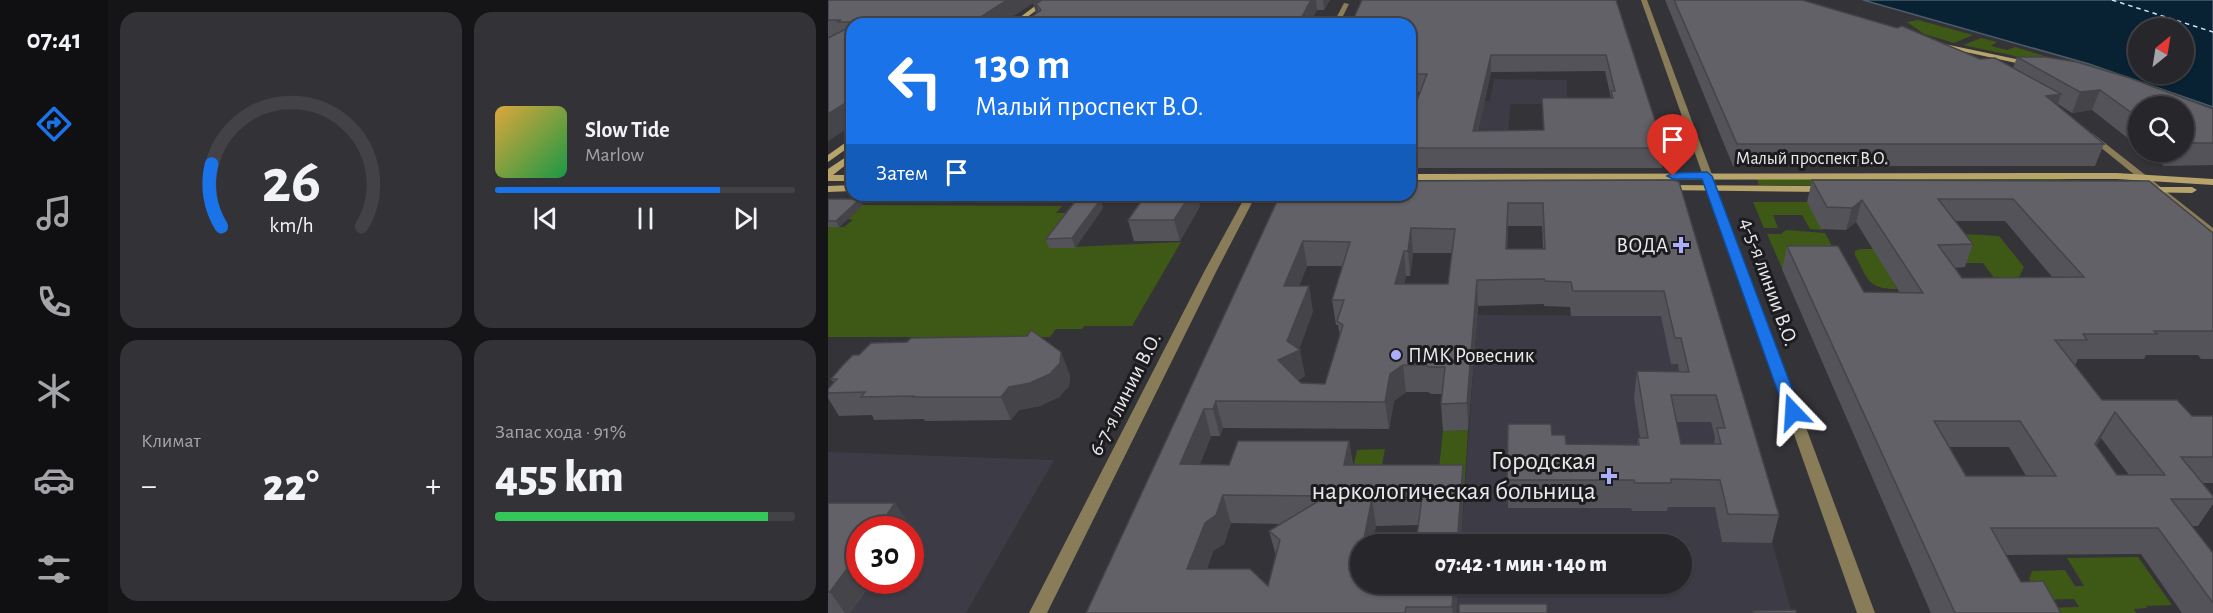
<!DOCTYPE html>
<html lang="ru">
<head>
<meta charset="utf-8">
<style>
	:root { --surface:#27262a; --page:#333236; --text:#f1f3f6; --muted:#a4a5a8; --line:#434347; --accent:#1a73e8 }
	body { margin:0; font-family:"Alegreya Sans",sans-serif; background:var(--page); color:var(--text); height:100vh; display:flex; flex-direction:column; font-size:22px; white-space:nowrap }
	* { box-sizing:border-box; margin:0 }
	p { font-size:20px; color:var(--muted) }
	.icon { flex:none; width:33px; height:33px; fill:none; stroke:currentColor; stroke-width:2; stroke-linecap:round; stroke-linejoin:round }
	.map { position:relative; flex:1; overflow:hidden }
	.panel { display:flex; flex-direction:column; gap:12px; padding:12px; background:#151517; width:720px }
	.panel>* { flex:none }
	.top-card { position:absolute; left:18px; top:18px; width:570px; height:183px; border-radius:18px; box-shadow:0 2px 4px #0004,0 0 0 2px var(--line); background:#1a73e8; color:#fff; overflow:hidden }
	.needle { width:39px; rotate:30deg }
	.tools { position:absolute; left:1300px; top:18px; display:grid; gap:12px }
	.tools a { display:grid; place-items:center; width:66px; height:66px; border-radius:50%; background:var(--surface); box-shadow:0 2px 4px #0004,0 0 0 2px var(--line); font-size:30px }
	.speed { position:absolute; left:18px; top:516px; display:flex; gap:12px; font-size:30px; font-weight:700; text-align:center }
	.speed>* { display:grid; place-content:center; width:78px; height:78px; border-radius:50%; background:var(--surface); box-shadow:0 2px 4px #0004,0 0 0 2px var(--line); line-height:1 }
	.speed .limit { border:9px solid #d22; background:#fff; color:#111 }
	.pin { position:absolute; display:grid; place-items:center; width:51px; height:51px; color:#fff; margin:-62px -26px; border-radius:50% 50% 50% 0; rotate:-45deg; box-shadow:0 0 6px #0007 }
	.pin .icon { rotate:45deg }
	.me { position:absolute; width:66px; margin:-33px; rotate:340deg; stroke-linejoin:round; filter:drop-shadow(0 0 4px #0008) }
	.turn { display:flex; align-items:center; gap:21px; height:126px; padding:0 30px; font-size:27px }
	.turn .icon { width:78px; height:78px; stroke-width:2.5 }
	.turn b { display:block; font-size:42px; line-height:51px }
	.then { display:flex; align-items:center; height:57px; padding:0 30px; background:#0003; gap:12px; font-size:22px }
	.big { font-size:45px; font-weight:800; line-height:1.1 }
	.panel .tile { flex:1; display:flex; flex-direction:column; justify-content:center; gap:9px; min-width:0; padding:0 21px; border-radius:18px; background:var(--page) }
	.panel .dial { align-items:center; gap:0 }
	.dial svg { height:156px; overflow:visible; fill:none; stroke:var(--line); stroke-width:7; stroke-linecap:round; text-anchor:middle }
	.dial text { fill:var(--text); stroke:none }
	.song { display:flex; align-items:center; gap:18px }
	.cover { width:72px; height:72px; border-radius:9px; background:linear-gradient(135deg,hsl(40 70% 55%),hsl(140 70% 35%)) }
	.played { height:6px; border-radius:3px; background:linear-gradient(90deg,var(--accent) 75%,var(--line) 75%) }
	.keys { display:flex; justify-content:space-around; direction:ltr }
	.heat { display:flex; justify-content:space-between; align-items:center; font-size:33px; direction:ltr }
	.charge { height:9px; border-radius:4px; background:linear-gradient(90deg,#34c759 91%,var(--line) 0) }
	.panel .tiles { flex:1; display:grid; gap:12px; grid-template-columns:repeat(2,1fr) }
	.trip { position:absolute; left:522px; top:534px; width:342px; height:60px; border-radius:30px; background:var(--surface); box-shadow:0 2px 4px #0004,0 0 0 2px var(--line); font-weight:800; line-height:60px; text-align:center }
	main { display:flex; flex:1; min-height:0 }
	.tabs { display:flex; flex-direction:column; width:108px; justify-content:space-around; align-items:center; background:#100f11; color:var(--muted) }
	.tabs .icon { width:42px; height:42px }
	.tabs .active { color:var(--accent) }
	.tabs b { font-size:27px; color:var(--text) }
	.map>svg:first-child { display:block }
	.built { fill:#3d3b46; fill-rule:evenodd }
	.green { fill:#3e5915 }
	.water { fill:#082133; stroke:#4c5d6a; stroke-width:1.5; fill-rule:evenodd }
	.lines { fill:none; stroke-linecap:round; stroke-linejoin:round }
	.ferry { stroke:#d0e3f2; stroke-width:1.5; stroke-dasharray:4.5 4; stroke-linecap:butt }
	.minor { fill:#887c59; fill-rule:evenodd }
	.secondary { fill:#b7a46b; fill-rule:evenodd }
	.wall { fill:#545359; fill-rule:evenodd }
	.shaded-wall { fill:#454448 }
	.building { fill:#626167; stroke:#454448; stroke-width:1.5; fill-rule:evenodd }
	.route { fill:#1a73e8; stroke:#114b97; stroke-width:1.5 }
	.poi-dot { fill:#abaffb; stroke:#1c1b1e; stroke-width:2 }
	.labels { text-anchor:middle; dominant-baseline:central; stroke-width:6; stroke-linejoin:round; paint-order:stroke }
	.far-street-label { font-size:18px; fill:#e9e8ec; stroke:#1c1b1e }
	.poi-label { font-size:21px; fill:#e9e8ec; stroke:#1c1b1e; text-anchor:end }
	.street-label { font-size:21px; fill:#e9e8ec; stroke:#1c1b1e }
	.near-poi-label { font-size:26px; fill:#e9e8ec; stroke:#1c1b1e; text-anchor:end }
</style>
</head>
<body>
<main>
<nav class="tabs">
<b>07:41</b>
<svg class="icon active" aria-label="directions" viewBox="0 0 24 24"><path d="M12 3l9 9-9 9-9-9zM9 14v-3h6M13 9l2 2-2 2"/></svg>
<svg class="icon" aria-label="music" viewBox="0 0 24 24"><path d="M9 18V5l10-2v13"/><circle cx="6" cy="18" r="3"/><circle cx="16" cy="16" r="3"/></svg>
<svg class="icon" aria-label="phone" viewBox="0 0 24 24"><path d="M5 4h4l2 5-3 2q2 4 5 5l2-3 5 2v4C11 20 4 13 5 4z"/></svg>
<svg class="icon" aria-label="climate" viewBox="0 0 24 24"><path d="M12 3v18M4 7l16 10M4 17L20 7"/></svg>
<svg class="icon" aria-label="car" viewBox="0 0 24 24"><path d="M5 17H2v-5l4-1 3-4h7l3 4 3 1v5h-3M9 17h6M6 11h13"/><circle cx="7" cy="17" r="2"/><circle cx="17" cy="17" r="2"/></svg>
<svg class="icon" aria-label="filters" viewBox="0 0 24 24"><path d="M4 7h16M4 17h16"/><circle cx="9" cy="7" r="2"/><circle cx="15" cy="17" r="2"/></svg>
</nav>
<section class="panel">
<div class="tiles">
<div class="tile dial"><svg viewBox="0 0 100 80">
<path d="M14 69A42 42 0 1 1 86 69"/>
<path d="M14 69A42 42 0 0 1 9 37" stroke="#1a73e8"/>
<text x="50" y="56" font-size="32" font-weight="700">26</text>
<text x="50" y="72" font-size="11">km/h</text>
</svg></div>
<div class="tile">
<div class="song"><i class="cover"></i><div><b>Slow Tide</b><p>Marlow</p></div></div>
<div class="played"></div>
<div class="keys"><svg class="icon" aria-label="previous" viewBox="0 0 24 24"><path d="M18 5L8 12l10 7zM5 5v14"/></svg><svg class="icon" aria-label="pause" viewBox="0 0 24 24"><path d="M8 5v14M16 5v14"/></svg><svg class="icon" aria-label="next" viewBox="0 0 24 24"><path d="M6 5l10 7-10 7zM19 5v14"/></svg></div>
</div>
<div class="tile"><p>Климат</p>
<div class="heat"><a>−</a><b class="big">22°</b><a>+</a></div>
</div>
<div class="tile"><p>Запас хода · 91%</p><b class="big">455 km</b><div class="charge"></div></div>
</div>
</section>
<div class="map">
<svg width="1385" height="613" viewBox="0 0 1385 613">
	<rect width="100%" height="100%" fill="#343338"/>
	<!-- built -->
	<g class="built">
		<path d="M666 79 739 80V104H683L680 130 582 128V120L589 100 662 101Z"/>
		<path d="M649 315 880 316 964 613H628L630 584H854V544H633Z"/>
		<path d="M0 452 226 460 138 613H0ZM32 530H82V580H32Z"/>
	</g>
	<!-- green -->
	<g class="green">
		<path d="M1090 20 1145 35 1126 43 1096 34 1079 22Z"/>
		<path d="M1153 38 1169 42 1163 46 1179 50 1187 47 1282 76 1135 45Z"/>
		<path d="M929 179H1227L1282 183 1283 186 931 185Z"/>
		<path d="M925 202H979L995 230 982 229 974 215H945L950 228H936Z"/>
		<path d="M35 205 234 206 228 213H237L240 217 222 248 353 242 304 326H256L254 329H228L222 337H0V227H16L25 220 20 219Z"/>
		<path d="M958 230 997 233 1016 268H954L939 234H953Z"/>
		<path d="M1135 234 1171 236 1196 267 1190 279H1167L1155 263H1134Z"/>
		<path d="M1033 249H1070L1057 268 1069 289C1039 289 1040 279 1027 255V251Z"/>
		<path d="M640 430 636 493 520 492 529 450 557 449 550 486 609 487 615 431Z"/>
		<path d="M1310 557 1344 605 1318 606 1319 608 1306 609 1308 613H1221L1218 608 1251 607 1246 599 1214 600 1201 579 1204 571 1237 570 1247 586H1256L1239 558Z"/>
	</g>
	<!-- water -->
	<path class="water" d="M1035 0H1385V107L1261 64ZM1311 28H1356V74H1311Z"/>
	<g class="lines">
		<!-- ferry -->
		<path class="ferry" d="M1284 0 1385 32"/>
		<!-- minor -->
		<g class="minor">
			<path d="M813 0H819L1047 613H1029Z"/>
			<path d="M516 3 521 4 511 24H505Z"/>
			<path d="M1264 133 1385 228V236L1381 235 1261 138 1260 136Z"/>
			<path d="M418 195H428L388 272 219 613H201L376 272Z"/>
		</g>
		<!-- secondary -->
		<g class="secondary">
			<path d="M215 0H222L190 24H183Z"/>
			<path d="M1107 42 1202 62 1206 64 1202 66 1110 46H1107Z"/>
			<path d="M24 138V145L0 162V155Z"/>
			<path d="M24 153V160L5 175H24V181H0V169Z"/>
			<path d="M1289 173 1385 179V185L1289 179 582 180V174Z"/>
			<path d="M24 185V191L0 192V186Z"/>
			<path d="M838 185 998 186 1003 189 998 192 835 190V186Z"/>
			<path d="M1315 187H1364L1369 190 1364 193 1312 192V188Z"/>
		</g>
	</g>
	<!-- wall -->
	<g class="wall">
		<path d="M0 0H502L496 10 208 13 205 3 173 24H24V125L0 141V38L2 37H0Z"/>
		<path d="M788 0 836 148 834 168H582V119L593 92H582V24ZM777 71 783 98H714L715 130 650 131 663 72Z"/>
		<path d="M837 0H974L1152 59 1185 68 1189 57 1385 109V165L1336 166 1317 152H1356V106H1311V147L1264 110 1244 113 1230 104 1229 105 1276 144 1267 166H905Z"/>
		<path d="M846 180 951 515 944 543 894 542 887 507H840L839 511H804L803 508H680L679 480 724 435 738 444 809 445 810 438H812L806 398 809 371 851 372 850 364H843L833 316H743L742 307 716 306V304L650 306 640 430 615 431 613 404 614 394H603L600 392H578L566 401 561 429 395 428 392 436H383L372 464 401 465 521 441 525 465H635L636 493 590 525 548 526 532 584H630L628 613H258L452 195ZM680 226H714L715 249H679ZM585 253H624L620 284H576L578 276H582ZM479 266H514L504 300 508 325H510L512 336 497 384 473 383 470 380 477 376 471 349 485 311 471 286ZM848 422H883L887 437 886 444H853ZM403 523 454 524 441 531 448 556 440 586 379 569 385 551 396 544Z"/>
		<path d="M984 180 1321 181 1385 233V359H1373L1370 355H1318L1316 359H1250L1247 365 1274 400 1364 416H1385V483H1375L1385 496V504L1370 526H1364L1385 553V613H1354L1313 554 1178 555 1193 582 1233 613H1103L954 269 959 246 1036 292 1072 293 1028 222 1018 230 993 229 979 202ZM1127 221H1177L1225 278H1134L1126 268 1137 267 1145 244ZM1273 438 1301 475H1289L1268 446ZM1121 447H1181L1198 476H1138Z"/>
		<path d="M0 199 35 205 11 227H0Z"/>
		<path d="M372 206 352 241H306L300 220Z"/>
		<path d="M275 208 247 248H221L218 239Z"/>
		<path d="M31 355 242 375 241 386 231 397 212 406 191 410 183 420 97 421 96 419 46 420 44 415 11 416 0 398V389L6 383 3 379Z"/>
		<path d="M0 503H67L82 527 22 613H0Z"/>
	</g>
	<!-- shaded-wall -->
	<g class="shaded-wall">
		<path d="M179 0H226L208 4 211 12 209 13 205 3 173 24H142Z"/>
		<path d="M483 0H488L489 10 482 24H470Z"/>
		<path d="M495 0H502L496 10Z"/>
		<path d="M663 55V72L646 150 645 131Z"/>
		<path d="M1272 90 1264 110 1244 113 1252 92Z"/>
		<path d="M1233 94 1226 115 1218 96Z"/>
		<path d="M24 99V125L0 141V114Z"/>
		<path d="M362 195H370L372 206 352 241 346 220Z"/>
		<path d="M32 199 35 205 11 227 8 221Z"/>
		<path d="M273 199 275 208 247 248 244 238Z"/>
		<path d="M1034 200 1028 222 1018 230 1024 208Z"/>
		<path d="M680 203V226L679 274 678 249Z"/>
		<path d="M583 228 585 253 582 276 580 251Z"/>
		<path d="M475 241 479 266 461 311 456 286Z"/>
		<path d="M576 251 578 276 570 309 567 284Z"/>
		<path d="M649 280 650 306 640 430 639 403Z"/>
		<path d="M481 286 485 311 471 350H472L477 376 456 386 450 360 459 341Z"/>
		<path d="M233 352 242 375 241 386 231 397 212 406 191 410 183 420 173 397 181 387Z"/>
		<path d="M575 365 578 392 566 401 561 429 557 402 562 374Z"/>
		<path d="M388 401 395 428 392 436 385 409Z"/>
		<path d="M376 409 383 436 361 492 352 464Z"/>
		<path d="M1287 412 1273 438 1253 470 1267 444Z"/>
		<path d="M521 441 525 469 516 465Z"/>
		<path d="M635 465 636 493 633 544H629Z"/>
		<path d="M395 495 403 523 396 544 385 551 369 597 359 569 377 523Z"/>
		<path d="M544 498 548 526 544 544H535Z"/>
		<path d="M67 503 82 527 80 530H48Z"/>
		<path d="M32 551V580H44L22 613H17L2 592Z"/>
		<path d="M626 584H630L628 613H625L624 607Z"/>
	</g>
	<!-- building -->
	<g class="building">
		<path d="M0 0H179L142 24H28L31 22H9L13 20H0Z"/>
		<path d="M214 0H483L470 24H193L213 10 208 4Z"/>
		<path d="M534 0H788L836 148H582V119L599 74H582V24H523ZM663 55H778L787 91H783L785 98H714L716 130 645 131Z"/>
		<path d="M846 0H974L1069 28 1074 26 1152 59 1167 58 1233 94 1218 96 1276 144H909Z"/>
		<path d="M24 26V99L0 114V38Z"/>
		<path d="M1189 57H1218L1249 62 1302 78 1385 109V143H1356V106H1311V118L1272 90 1252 92Z"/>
		<path d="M846 180 851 182 951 515 900 514 892 480 843 479V483H807L806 480H679L680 424H723L724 435H737L738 444 811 445 810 438H820L809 371 861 372 853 338H847L836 291H745L743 282 717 281 716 279 649 280 639 403 613 404 617 367H601L598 365H575L562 374 557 402 388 401 385 409H376L352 464 401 465 410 441H521L516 465H635L629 544H588L594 497 544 498 535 544H532V557L530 568H532V584H626L624 607H578L577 613H258L452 195H582V181ZM680 203H715L717 249H678ZM583 228 627 229 620 284H567L576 251H580ZM475 241 522 242 504 300H516L509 321 515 325 497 384 473 383 450 360 472 350 459 341 481 286H456ZM843 395H888L897 428H889L893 444H853ZM395 495 499 496 441 531 452 540 440 586 422 569H359L377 523 388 515Z"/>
		<path d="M984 180 1321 181 1385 233V331H1326L1329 334H1255L1259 340H1227L1274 400H1349L1364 416H1385V457H1353L1385 496V499H1343L1385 553V603L1330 528H1163L1193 582 1215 581 1233 613H1127L959 246H1010L1036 292 1095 293 1034 200 1024 208 999 207ZM1110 199H1185L1256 277 1134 278 1110 245 1145 244ZM1287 412 1337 475H1289L1267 444ZM1106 421H1192L1228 476H1138Z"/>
		<path d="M318 195H362L346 220H300Z"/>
		<path d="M0 199H32L8 221H0Z"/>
		<path d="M249 199H273L244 238 218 239Z"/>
		<path d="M203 330 233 352 232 363 222 374 202 383 181 387 173 397H85L86 396 33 397 37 392 0 393V389L9 379H3L15 365 25 355H31L43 343 79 342 83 338 199 336Z"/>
		<path d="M0 503H67L48 530H32V551L2 592H0Z"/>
		<rect x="631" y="604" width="88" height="9"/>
		<path d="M968 610V613H926L925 611Z"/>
	</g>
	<!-- route -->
	<path class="route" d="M879 172 884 176 973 412 971 416H960L957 412 874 179H845L839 176 845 173Z"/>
	<!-- markers -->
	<g class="poi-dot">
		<path d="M850 236h6v6h6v6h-6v6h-6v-6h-6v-6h6z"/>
		<circle cx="568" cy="355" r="6"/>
		<path d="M778 467h6v6h6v6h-6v6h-6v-6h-6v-6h6z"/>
	</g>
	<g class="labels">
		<!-- far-street labels -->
		<g class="far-street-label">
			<text x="984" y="159">Малый проспект В.О.</text>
		</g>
		<!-- poi labels -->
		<g class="poi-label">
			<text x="840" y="245">ВОДА</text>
			<text x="580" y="355" text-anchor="start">ПМК Ровесник</text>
		</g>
		<!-- street labels -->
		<g class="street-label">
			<text transform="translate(941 282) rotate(70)">4-5-я линии В.О.</text>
			<text transform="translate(297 394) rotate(-63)">6-7-я линии В.О.</text>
		</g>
		<!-- near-poi labels -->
		<g class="near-poi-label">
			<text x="768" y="461">Городская<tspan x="768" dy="30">наркологическая больница</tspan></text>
		</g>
	</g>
</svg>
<div class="tools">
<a><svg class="needle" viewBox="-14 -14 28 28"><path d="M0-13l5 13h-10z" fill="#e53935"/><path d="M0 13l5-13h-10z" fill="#a4a5a8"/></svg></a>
<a><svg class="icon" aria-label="search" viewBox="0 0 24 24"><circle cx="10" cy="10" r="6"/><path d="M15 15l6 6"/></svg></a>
</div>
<div class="speed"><div class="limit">30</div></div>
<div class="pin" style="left:845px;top:176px;background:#d93025"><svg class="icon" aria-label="arrive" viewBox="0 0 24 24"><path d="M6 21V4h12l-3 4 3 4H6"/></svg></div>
<svg class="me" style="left:965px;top:412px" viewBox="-20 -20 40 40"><path d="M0-17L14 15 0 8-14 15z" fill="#1a73e8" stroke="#fff" stroke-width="4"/></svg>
<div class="trip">07:42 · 1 мин · 140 m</div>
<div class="top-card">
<div class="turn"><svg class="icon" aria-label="left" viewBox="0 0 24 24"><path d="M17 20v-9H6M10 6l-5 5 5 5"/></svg><div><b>130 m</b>Малый проспект В.О.</div></div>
<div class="then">Затем<svg class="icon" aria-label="arrive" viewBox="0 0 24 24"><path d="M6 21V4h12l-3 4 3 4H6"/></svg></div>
</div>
</div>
</main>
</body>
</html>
